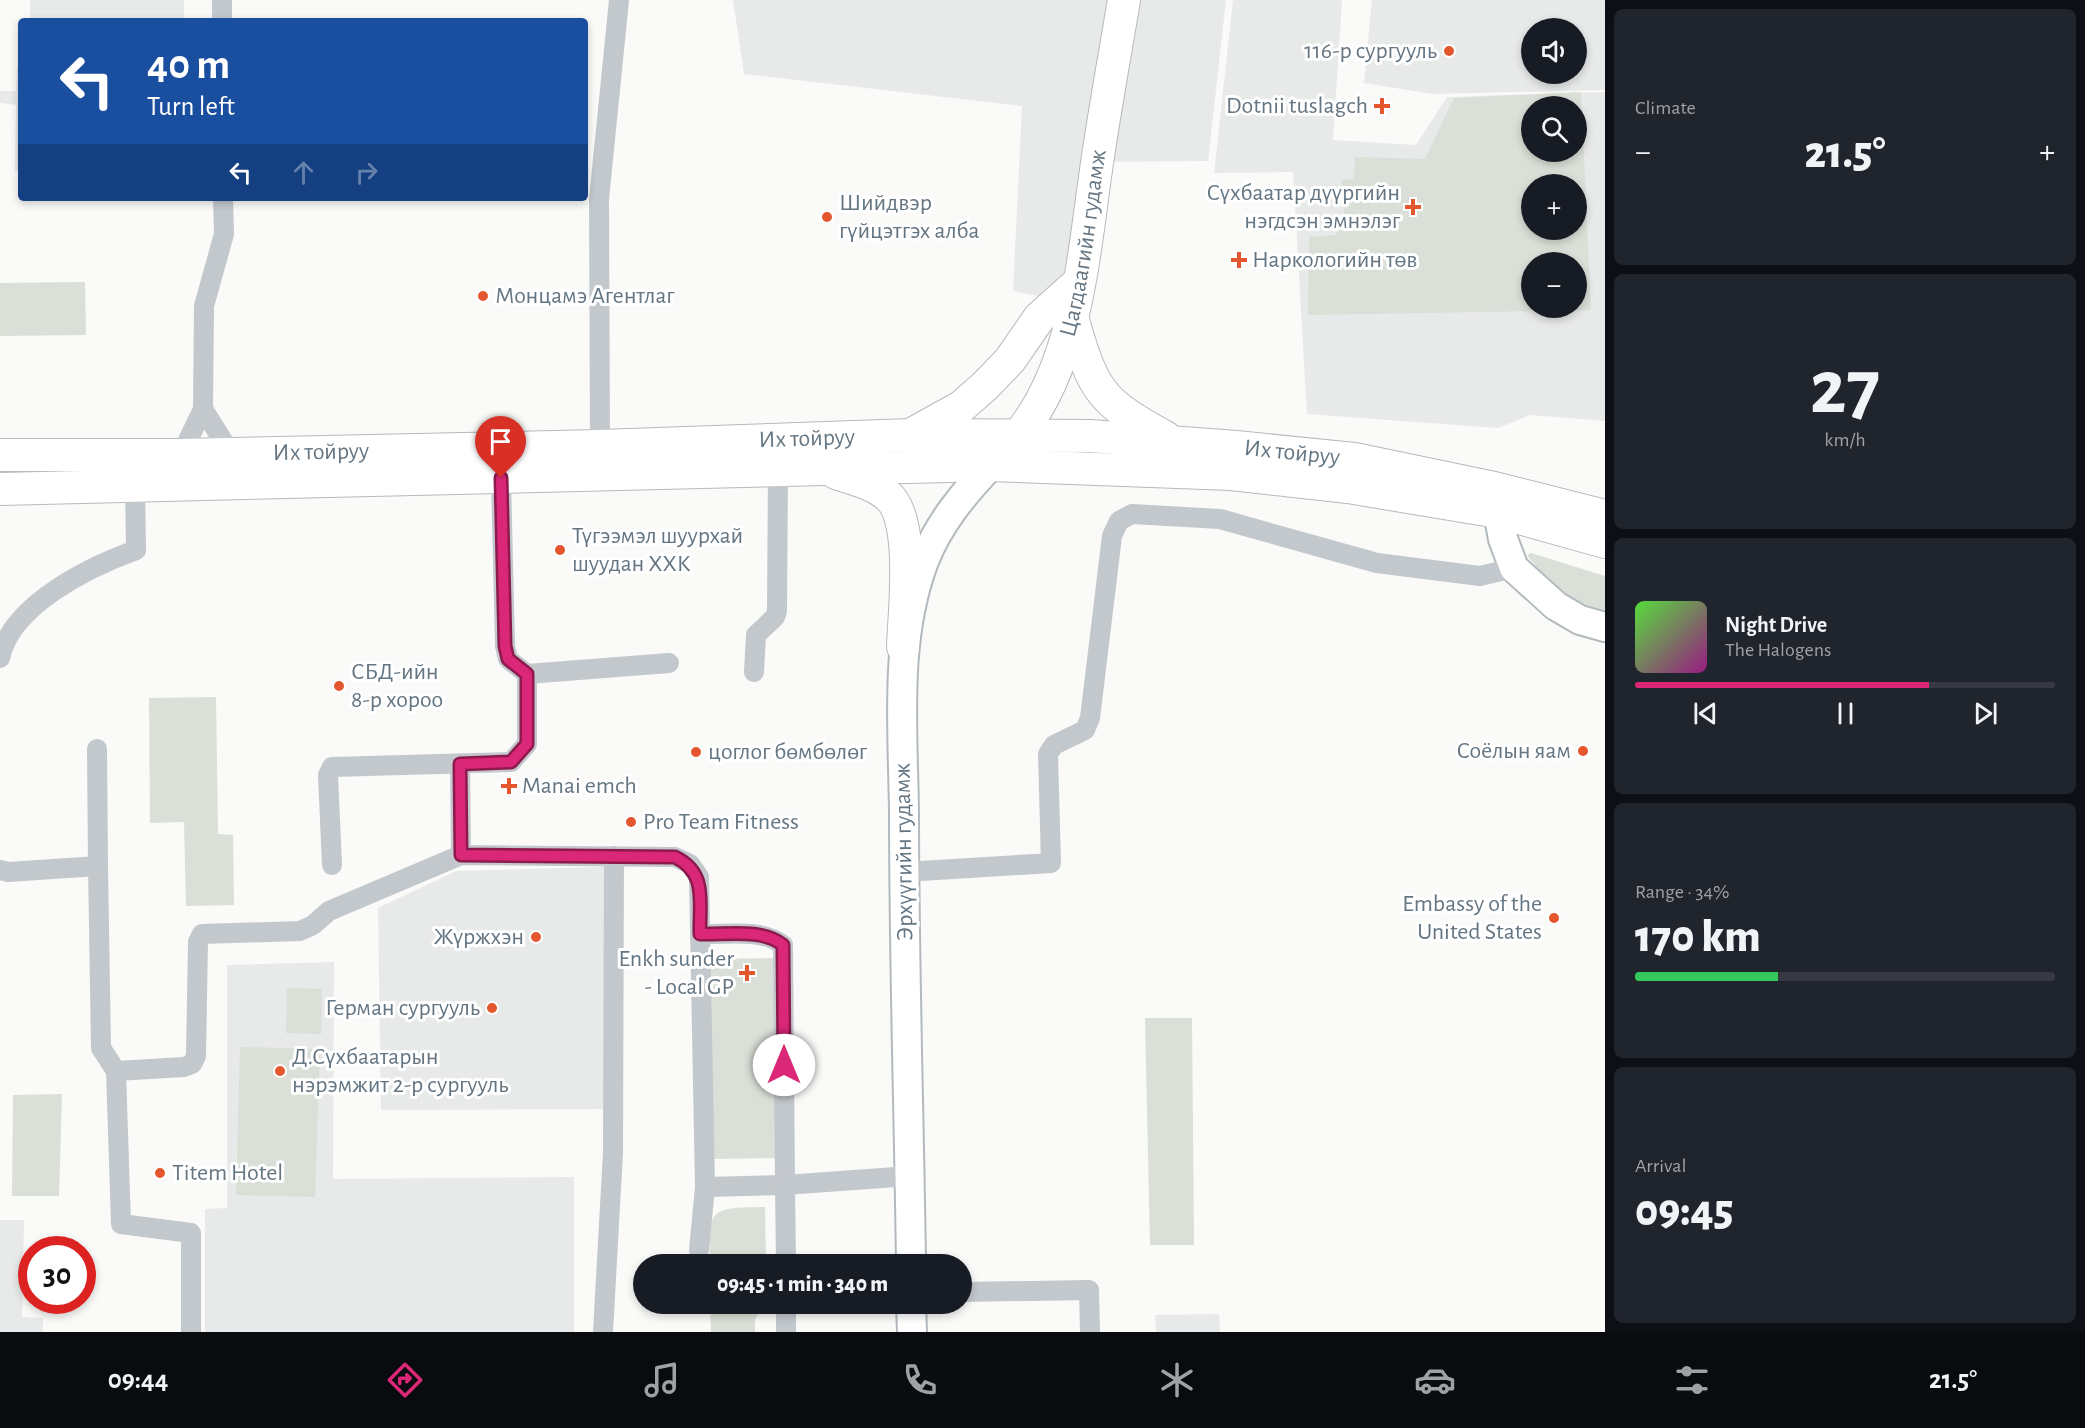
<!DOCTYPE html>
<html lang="en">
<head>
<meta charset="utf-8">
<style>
	:root { --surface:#171b24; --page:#20242c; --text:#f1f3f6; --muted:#9ea1a6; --line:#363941; --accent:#db2777 }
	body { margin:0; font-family:"Alegreya Sans",sans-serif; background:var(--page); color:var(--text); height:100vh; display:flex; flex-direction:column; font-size:22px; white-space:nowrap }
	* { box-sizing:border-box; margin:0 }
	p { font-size:20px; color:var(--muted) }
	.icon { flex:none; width:33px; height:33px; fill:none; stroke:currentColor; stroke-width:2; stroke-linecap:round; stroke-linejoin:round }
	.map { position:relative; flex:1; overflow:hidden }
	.details { display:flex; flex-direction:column; gap:9px; padding:9px; background:#0d0f14; width:480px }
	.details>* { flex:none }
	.guide { position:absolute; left:18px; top:18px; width:570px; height:183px; border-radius:6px; box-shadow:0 3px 9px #0003; background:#1a4fa0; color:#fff; overflow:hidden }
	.tools { position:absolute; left:1521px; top:18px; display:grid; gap:12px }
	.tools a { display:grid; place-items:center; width:66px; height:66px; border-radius:50%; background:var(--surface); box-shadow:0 3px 9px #0003; font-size:30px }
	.speed { position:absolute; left:18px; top:1236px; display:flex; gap:12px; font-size:30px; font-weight:700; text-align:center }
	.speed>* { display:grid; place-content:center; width:78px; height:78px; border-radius:50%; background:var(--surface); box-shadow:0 3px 9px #0003; line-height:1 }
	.speed .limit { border:9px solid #d22; background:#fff; color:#111 }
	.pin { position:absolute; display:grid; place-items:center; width:51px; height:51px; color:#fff; margin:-62px -26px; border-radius:50% 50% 50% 0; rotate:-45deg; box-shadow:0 0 6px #0007 }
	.pin .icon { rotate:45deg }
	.me { position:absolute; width:66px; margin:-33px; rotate:0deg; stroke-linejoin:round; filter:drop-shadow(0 0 4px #0008) }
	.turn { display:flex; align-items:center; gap:21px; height:126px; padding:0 30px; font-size:27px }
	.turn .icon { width:78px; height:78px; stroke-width:2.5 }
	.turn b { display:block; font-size:42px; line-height:51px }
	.lanes { display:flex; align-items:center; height:57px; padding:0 30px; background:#0003; justify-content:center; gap:30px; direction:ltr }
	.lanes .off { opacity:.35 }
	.big { font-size:45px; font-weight:800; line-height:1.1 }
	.details .tile { flex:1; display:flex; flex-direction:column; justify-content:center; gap:9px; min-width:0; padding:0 21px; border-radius:9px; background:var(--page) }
	.details .dial { align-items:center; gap:0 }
	.dial b { font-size:78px; line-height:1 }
	.song { display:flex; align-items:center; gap:18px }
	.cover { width:72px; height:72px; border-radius:9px; background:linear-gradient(135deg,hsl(110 70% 55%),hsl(310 70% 35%)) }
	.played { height:6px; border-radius:3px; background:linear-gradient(90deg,var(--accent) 70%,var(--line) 70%) }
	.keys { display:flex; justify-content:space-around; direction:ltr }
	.heat { display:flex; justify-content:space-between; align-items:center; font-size:33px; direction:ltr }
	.charge { height:9px; border-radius:4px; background:linear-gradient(90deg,#34c759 34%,var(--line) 0) }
	.trip { position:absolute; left:633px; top:1254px; width:339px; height:60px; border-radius:30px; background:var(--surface); box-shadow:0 3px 9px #0003; font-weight:800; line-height:60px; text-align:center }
	.tabs { display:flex; height:96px; justify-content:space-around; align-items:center; background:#090b0e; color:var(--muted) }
	.tabs .icon { width:42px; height:42px }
	.tabs .selected { color:var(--accent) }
	.tabs b { font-size:27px; color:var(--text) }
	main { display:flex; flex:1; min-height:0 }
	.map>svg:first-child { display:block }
	.built { fill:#e8e9e9; fill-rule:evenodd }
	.green { fill:#dadfd7; fill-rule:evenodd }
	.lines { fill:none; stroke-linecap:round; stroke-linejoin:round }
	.secondary-casing { stroke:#b3babf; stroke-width:32 }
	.primary-casing { stroke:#b5babe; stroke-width:34 }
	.street { stroke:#c3c8cc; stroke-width:20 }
	.secondary { stroke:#fff; stroke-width:28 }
	.primary { stroke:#fff; stroke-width:32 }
	.route-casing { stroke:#8e194d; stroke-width:15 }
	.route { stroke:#db2777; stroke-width:10 }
	.poi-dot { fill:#e4572e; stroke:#fff; stroke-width:2 }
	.labels { text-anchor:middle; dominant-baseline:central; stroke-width:6; stroke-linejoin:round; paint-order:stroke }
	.poi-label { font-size:24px; fill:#657683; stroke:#fff; text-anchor:start }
	.street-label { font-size:24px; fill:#657683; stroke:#fff }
</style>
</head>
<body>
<main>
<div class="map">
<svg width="1605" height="1332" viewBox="0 0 1605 1332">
	<rect width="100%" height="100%" fill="#fafaf8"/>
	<!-- built -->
	<g class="built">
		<rect x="30" y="0" width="154" height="21"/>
		<path d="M733 0H1226L1208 161 1086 162 1059 300 1013 291 1022 106 744 74Z"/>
		<path d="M1233 0H1342L1333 140 1416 145 1447 97 1605 92V421L1530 415 1498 428 1307 414 1293 172 1214 173ZM1532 106H1576V152H1532ZM1532 184H1576V230H1532ZM1532 262H1576V308H1532Z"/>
		<path d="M1372 0H1605V90L1433 94 1364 83ZM1576 28V74H1532V28Z"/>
		<path d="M17 67H21V171H15L16 105 0 103V91H16Z"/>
		<path d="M604 867 605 1109 381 1110 378 908 456 871Z"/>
		<path d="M334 962 333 1179 574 1177V1332H205V1209L227 1208V965Z"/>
		<path d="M0 1220H24L22 1317 43 1318V1332H0Z"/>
		<path d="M1219 1314 1220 1332H1156L1155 1315Z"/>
	</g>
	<!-- green -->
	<g class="green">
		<path d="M1581 92 1591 310 1308 315 1309 237 1335 235 1345 224 1341 180 1354 179 1355 157 1425 159 1454 98ZM1576 106V152H1532V106ZM1576 184V230H1532V184ZM1576 262V308H1532V262Z"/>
		<path d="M85 282 86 335 0 336V283Z"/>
		<path d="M1531 553 1605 576V611C1571 603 1547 582 1527 555Z"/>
		<path d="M216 697 218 834 233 835 234 905 186 906 184 822 150 823 149 698Z"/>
		<path d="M775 958 778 1158 710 1159 707 959Z"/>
		<path d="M287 988 322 989 321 1034 286 1033Z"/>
		<path d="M1145 1018H1192L1194 1245H1150Z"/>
		<path d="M240 1047 320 1049 315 1197 236 1195Z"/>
		<path d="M62 1094 59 1196H12L13 1095Z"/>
		<path d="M765 1207 766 1264H710C709 1208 708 1208 765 1207Z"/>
		<path d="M710 1304H765L755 1319V1332H711Z"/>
	</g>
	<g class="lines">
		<!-- secondary casing -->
		<g class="secondary-casing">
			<g id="secondary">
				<path d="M1498 512 1503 539 1514 568 1556 606 1580 620 1605 627"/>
				<path d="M911 1264C909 1114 904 963 904 812 903 728 894 640 924 561 939 523 964 493 991 465"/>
				<path d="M911 1304 912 1332"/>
			</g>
		</g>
		<!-- primary casing -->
		<g class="primary-casing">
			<g id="primary">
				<path d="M1072 317C1093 390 1099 401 1165 437"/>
				<path d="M914 433 961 407 985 386 1010 360 1039 318 1077 284"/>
				<path id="s1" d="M1009 446C1077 374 1083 257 1097 163 1105 108 1115 54 1124 0"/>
				<path id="s2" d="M0 455H181L600 446 911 435 1090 436 1236 447 1354 459 1494 488 1605 516"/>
				<path d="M836 473C854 479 872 483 887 495 916 518 904 612 903 647"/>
				<path d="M0 489 991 465 1231 474 1348 487 1498 512 1605 542"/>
			</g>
		</g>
		<!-- street -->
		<g class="street">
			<path d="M222 0V21"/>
			<path d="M203 409 230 452"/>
			<path d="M600 446 599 199 619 0"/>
			<path d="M181 455 203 409 204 306 224 234 223 198"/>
			<path d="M0 658C11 605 89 567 136 550L135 485"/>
			<path d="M754 672 756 635 775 617 777 611 778 469"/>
			<path d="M527 674 669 663"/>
			<path d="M460 764 461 855"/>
			<path d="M332 865 328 775 332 767 511 762 527 744V674L508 659 505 646 501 478"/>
			<path d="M98 866 101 1048 116 1071 121 1224 191 1233V1332"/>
			<path d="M0 870 8 872 98 866 97 749"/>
			<path d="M904 872 1051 863 1048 754 1054 745 1085 730 1090 718 1112 536 1119 521 1132 514 1220 519 1377 563 1480 576 1514 568"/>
			<path d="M700 934C726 935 762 928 783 945L785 1185 705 1187"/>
			<path d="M116 1071 184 1067 192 1064 196 1056 198 942 202 934 300 931 313 925 329 911 461 855 675 857 690 864 699 877 705 1187 699 1250"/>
			<path d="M786 1264 785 1185 910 1176"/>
			<path d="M962 1292 1089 1290 1090 1332"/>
			<path d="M786 1304V1332"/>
			<path d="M603 1332 613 1152 614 856"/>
		</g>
		<!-- secondary -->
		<use href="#secondary" class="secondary"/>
		<!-- primary -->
		<use href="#primary" class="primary"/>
	</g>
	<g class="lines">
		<!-- route casing -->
		<g class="route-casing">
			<path id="route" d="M501 478 505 646 508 659 527 674V744L511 762 460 764 461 855 675 857C708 873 699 902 700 934 726 935 762 928 783 945L784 1065"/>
		</g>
		<!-- route -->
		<use href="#route" class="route"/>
	</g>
	<!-- markers -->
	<g class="poi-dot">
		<circle cx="1449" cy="51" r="6"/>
		<path d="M1379 97h6v6h6v6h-6v6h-6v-6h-6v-6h6z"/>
		<path d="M1410 198h6v6h6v6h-6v6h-6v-6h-6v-6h6z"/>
		<circle cx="827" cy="217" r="6"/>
		<path d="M1236 251h6v6h6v6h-6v6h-6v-6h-6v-6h6z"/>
		<circle cx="483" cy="296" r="6"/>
		<circle cx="560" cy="550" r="6"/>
		<circle cx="339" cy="686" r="6"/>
		<circle cx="1583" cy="751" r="6"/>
		<circle cx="696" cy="752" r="6"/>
		<path d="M506 777h6v6h6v6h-6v6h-6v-6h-6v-6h6z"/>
		<circle cx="631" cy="822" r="6"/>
		<circle cx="1554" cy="918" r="6"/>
		<circle cx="536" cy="937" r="6"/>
		<path d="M744 964h6v6h6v6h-6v6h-6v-6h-6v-6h6z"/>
		<circle cx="492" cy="1008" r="6"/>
		<circle cx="280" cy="1071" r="6"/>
		<circle cx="160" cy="1173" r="6"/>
	</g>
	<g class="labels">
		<!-- poi labels -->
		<g class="poi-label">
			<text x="1437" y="51" text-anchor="end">116-р сургууль</text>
			<text x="1368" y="106" text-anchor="end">Dotnii tuslagch</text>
			<text x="1400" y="193" text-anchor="end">Сүхбаатар дүүргийн<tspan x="1400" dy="28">нэгдсэн эмнэлэг</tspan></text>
			<text x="839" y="203">Шийдвэр<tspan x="839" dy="28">гүйцэтгэх алба</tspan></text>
			<text x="1252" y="260">Наркологийн төв</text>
			<text x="495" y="296">Монцамэ Агентлаг</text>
			<text x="572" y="536">Түгээмэл шуурхай<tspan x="572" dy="28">шуудан ХХК</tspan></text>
			<text x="351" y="672">СБД-ийн<tspan x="351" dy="28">8-р хороо</tspan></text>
			<text x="1571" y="751" text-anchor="end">Соёлын яам</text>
			<text x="708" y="752">цоглог бөмбөлөг</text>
			<text x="522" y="786">Manai emch</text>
			<text x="643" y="822">Pro Team Fitness</text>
			<text x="1542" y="904" text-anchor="end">Embassy of the<tspan x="1542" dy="28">United States</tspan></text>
			<text x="524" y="937" text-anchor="end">Жүржхэн</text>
			<text x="734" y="959" text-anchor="end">Enkh sunder<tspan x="734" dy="28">- Local GP</tspan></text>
			<text x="480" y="1008" text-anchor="end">Герман сургууль</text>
			<text x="292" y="1057">Д.Сүхбаатарын<tspan x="292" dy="28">нэрэмжит 2-р сургууль</tspan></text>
			<text x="172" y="1173">Titem Hotel</text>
		</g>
		<!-- street labels -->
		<g class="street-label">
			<text stroke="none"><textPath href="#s1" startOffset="220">Цагдаагийн гудамж</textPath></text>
			<text stroke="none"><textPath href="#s2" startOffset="807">Их тойруу</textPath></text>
			<text stroke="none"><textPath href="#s2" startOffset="321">Их тойруу</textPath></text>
			<text stroke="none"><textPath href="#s2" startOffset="1293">Их тойруу</textPath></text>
			<text transform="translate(904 852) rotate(-91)">Эрхүүгийн гудамж</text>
		</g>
	</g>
</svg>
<div class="tools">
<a><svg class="icon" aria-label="sound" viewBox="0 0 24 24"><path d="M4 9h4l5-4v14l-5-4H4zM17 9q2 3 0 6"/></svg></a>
<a><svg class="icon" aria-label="search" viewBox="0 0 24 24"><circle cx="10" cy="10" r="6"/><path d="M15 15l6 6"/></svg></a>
<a>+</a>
<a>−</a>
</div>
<div class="speed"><div class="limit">30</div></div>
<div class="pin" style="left:501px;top:478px;background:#d93025"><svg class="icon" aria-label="arrive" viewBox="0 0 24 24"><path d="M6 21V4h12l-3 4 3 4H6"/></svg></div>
<svg class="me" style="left:784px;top:1065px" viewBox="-20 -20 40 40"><circle r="19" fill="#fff"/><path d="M0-13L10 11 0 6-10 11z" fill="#db2777"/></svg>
<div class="trip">09:45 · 1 min · 340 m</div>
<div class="guide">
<div class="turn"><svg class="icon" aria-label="left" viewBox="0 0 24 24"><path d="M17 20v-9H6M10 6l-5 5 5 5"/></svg><div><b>40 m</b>Turn left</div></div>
<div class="lanes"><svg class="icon" aria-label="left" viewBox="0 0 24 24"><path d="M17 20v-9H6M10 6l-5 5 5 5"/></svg><svg class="icon off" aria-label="ahead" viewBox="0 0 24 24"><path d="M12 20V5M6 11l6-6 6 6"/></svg><svg class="icon off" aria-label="right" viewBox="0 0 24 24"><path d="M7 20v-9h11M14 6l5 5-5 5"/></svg></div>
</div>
</div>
<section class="details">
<div class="tile"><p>Climate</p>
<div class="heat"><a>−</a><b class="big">21.5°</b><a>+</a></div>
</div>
<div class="tile dial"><b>27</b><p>km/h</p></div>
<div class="tile">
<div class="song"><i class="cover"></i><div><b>Night Drive</b><p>The Halogens</p></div></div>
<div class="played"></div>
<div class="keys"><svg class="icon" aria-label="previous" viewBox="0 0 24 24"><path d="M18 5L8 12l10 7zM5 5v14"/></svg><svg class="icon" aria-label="pause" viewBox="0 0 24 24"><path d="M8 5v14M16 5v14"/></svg><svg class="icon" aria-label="next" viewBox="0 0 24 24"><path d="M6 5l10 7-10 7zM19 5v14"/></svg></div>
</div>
<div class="tile"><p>Range · 34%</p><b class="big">170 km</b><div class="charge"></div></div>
<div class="tile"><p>Arrival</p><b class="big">09:45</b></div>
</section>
</main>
<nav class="tabs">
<b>09:44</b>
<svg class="icon selected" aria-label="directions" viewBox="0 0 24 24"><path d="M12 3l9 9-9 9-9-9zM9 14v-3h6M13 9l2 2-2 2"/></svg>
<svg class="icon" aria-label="music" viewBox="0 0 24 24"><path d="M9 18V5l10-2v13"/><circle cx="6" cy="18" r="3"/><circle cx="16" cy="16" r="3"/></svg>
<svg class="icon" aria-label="phone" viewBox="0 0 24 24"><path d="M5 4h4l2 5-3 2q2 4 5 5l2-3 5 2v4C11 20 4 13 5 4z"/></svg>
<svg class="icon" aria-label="climate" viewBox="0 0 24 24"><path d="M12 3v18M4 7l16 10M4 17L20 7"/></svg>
<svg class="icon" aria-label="car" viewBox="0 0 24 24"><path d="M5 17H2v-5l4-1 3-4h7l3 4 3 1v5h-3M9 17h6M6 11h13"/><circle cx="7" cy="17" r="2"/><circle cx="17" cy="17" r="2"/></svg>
<svg class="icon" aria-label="filters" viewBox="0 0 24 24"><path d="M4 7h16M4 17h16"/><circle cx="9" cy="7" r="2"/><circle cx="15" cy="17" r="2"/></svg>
<b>21.5°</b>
</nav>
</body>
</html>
